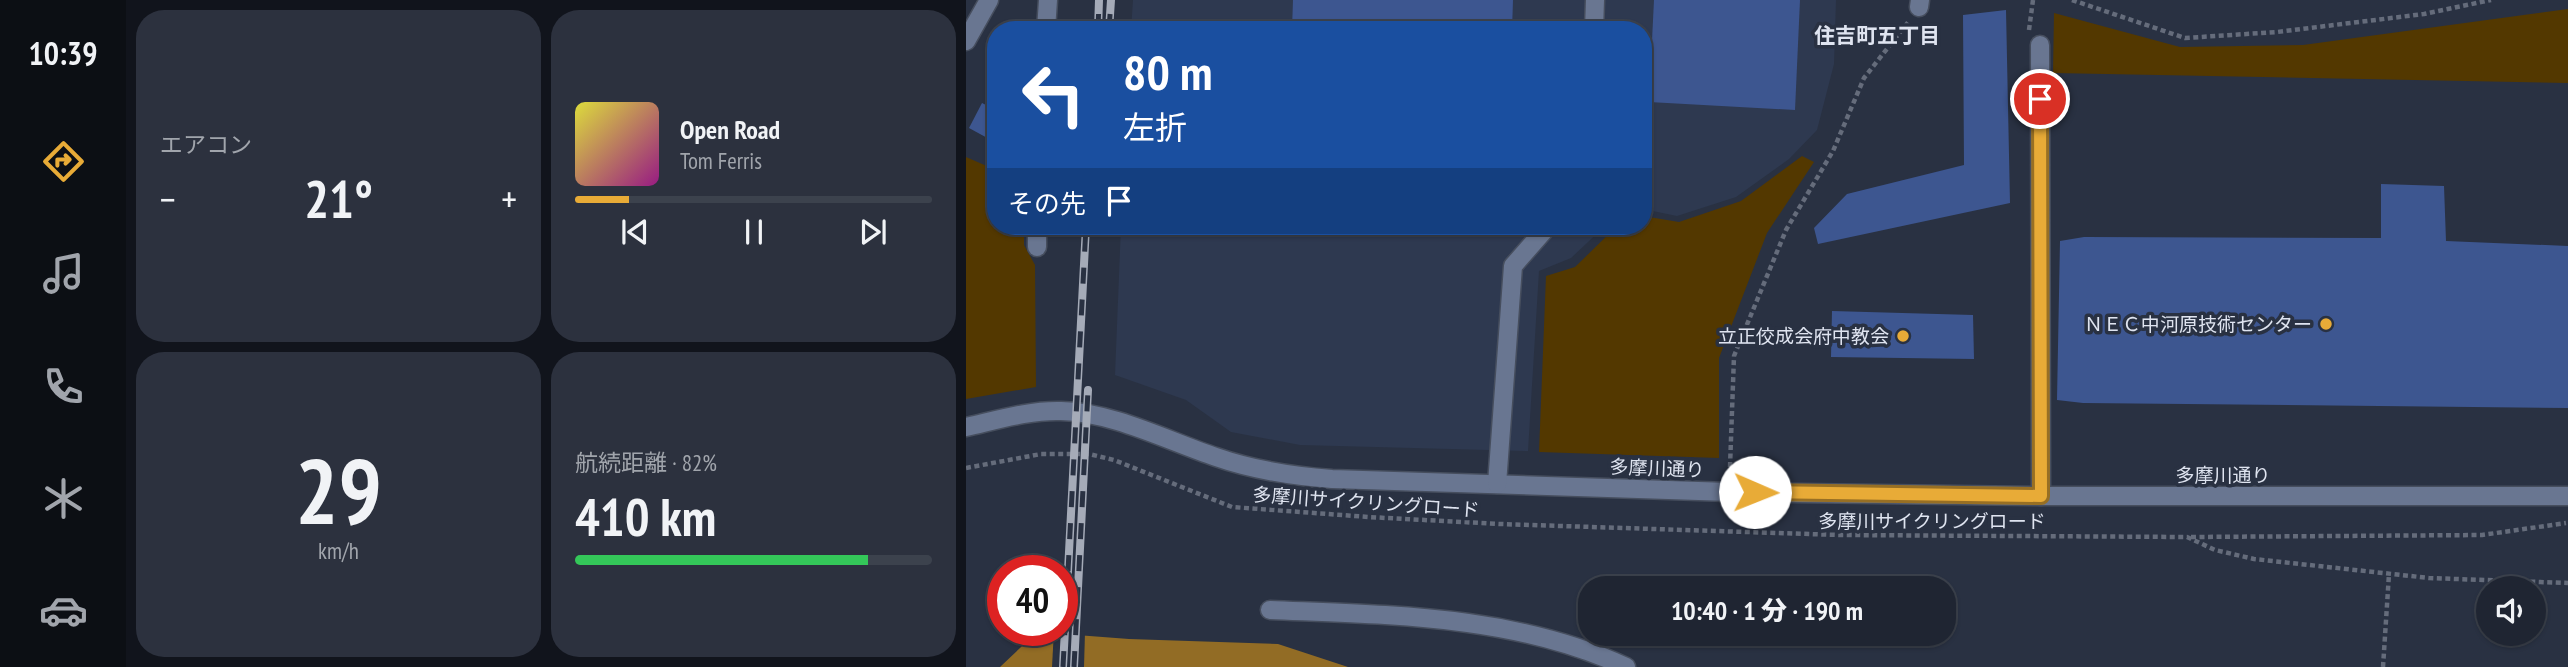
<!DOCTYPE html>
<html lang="ja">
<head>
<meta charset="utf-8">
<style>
	:root { --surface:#1f2532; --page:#2c313e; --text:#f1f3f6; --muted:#a1a5ac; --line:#3c424d; --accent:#e8ab37 }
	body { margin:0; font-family:"PT Sans Narrow","Noto Sans JP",sans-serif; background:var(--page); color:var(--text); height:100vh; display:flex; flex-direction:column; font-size:26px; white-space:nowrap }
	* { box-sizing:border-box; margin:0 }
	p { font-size:23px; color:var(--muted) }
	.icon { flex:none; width:38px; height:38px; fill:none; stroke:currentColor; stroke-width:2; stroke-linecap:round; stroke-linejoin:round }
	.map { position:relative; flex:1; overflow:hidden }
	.panel { display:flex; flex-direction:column; gap:10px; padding:10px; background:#11141c; width:840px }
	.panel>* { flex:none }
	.banner { position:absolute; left:21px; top:21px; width:665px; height:214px; border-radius:28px; box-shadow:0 2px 5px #0004,0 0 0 2px var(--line); background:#1a4fa0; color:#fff; overflow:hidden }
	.controls { position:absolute; left:1510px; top:576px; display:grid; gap:14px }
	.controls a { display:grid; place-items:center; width:70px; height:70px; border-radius:50%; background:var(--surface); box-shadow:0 2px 5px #0004,0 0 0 2px var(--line); font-size:35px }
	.speed { position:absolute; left:21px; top:555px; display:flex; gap:14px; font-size:35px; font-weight:700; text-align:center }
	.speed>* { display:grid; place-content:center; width:91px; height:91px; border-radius:50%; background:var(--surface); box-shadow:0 2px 5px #0004,0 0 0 2px var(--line); line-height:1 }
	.speed .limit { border:10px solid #d22; background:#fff; color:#111 }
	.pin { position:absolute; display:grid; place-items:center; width:60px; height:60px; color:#fff; margin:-30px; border:4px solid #fff; border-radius:50%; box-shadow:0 2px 7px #0007 }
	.me { position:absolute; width:77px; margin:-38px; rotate:91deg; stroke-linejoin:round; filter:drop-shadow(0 0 5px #0008) }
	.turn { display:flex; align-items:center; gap:24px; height:147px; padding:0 21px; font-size:32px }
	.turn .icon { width:91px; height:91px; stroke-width:2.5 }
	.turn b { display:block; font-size:49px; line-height:60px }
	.then { display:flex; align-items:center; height:66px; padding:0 21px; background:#0003; gap:14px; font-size:26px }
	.big { font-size:52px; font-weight:800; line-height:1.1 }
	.panel .tile { flex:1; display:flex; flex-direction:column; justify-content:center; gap:10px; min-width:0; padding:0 24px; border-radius:28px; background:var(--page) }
	.panel .dial { align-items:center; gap:0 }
	.dial b { font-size:91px; line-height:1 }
	.song { display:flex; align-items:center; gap:21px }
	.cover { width:84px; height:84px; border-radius:10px; background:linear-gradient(135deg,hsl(60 70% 55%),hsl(310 70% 35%)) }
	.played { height:7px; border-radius:4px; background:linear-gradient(90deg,var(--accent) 15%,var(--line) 15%) }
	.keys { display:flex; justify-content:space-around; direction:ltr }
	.heat { display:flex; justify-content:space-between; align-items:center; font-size:38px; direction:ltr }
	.charge { height:10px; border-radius:5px; background:linear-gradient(90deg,#34c759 82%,var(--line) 0) }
	.panel .tiles { flex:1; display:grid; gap:10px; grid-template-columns:repeat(2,1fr) }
	.trip { position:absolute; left:612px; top:576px; width:378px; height:70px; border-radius:28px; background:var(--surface); box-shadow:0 2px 5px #0004,0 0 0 2px var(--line); font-weight:800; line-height:70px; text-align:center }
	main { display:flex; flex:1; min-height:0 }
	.tab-bar { display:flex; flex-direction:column; width:126px; justify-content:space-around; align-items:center; background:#0c0f14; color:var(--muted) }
	.tab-bar .icon { width:49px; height:49px }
	.tab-bar .active { color:var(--accent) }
	.tab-bar b { font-size:32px; color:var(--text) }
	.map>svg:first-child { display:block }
	.built { fill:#2e3950 }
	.green { fill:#533800 }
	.water { fill:#926c25 }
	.pier { fill:#293142 }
	.building { fill:#3d5690 }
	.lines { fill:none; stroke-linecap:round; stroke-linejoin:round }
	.minor-casing { stroke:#464e5e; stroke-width:21 }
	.path { stroke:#656c7b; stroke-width:4.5; stroke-dasharray:5 3.5; stroke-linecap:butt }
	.minor { stroke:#697691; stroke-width:18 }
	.rail-casing { stroke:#a5abb8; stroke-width:8 }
	.rail { stroke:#293142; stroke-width:5; stroke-dasharray:16; stroke-linecap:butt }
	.route-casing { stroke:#976f24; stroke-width:18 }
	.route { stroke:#e8ab37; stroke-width:12 }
	.poi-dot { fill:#e8ab37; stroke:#293142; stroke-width:2.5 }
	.labels { text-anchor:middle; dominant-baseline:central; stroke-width:7; stroke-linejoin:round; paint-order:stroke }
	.poi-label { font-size:19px; fill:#dfe4f0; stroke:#293142; text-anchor:end }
	.street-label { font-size:19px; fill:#dfe4f0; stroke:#293142 }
	.neighbourhood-label { font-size:21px; font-weight:bold; fill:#dfe4f0; stroke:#293142 }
</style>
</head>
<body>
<main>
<nav class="tab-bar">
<b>10:39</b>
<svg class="icon active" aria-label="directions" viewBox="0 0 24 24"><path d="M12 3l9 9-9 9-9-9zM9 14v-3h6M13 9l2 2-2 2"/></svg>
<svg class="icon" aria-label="music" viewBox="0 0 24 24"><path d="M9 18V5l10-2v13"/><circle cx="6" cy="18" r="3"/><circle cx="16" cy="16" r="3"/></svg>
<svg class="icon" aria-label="phone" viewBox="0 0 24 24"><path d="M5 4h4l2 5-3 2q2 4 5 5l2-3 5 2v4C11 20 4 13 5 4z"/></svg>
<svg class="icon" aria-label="climate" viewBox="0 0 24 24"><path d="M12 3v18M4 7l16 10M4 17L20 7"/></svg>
<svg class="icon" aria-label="car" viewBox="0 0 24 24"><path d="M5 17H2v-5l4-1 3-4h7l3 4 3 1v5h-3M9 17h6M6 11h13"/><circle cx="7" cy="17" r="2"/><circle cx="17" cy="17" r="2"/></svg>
</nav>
<section class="panel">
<div class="tiles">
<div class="tile"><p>エアコン</p>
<div class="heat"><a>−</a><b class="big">21°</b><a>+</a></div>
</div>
<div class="tile">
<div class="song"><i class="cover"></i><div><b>Open Road</b><p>Tom Ferris</p></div></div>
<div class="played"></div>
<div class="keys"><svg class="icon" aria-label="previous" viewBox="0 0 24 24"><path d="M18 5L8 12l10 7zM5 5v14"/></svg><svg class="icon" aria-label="pause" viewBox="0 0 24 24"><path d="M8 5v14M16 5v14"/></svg><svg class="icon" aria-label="next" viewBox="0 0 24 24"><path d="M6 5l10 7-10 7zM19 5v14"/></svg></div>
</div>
<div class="tile dial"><b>29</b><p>km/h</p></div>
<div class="tile"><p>航続距離 · 82%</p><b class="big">410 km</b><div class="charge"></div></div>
</div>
</section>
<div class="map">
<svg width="1602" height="667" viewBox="0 0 1602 667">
	<rect width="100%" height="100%" fill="#293142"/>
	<!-- built -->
	<g class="built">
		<path d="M167 0H870L868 64 851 130 823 159 770 197 711 216 677 209V30H165Z"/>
		<path d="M155 226H639L605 258 573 271 562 451 334 445 265 432 220 400 149 375Z"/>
	</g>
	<!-- green -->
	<g class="green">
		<path d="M1602 9V83L1087 73 1088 13 1214 47 1337 45Z"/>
		<path d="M836 156 848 162 801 233 753 358V458L573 452 580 276 609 267 651 226H677V216L713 222 775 201Z"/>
		<path d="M0 157 30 170V226H58V245L69 265 70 387 0 399Z"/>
	</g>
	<!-- water -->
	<path class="water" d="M71 632 163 639 312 644 382 667H34Z"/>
	<!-- pier -->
	<path class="pier" d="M88 630 119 632 118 667H86Z"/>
	<!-- building -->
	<g class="building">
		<path d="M327 0H547L546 30H326Z"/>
		<path d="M688 0H834L829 110 683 102Z"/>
		<path d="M1040 10 1044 203 852 244 848 228 881 194 998 165 997 15Z"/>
		<path d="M16 103 30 110V130L25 140 3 128Z"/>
		<path d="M1415 184 1478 186 1480 241 1602 246V408L1117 403 1091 400 1094 241 1118 237 1415 238Z"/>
		<path d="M866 311 1007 315 1008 359 865 357Z"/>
	</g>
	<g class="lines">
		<!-- minor casing -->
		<g class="minor-casing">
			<g id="minor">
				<path d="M953 7 954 0"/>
				<path d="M80 30 82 0"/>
				<path d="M628 30 629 0"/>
				<path d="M0 41 23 0"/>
				<path d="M1074 45 1075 496"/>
				<path d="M71 247V226"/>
				<path d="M0 427C31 420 64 410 95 411 146 412 202 441 250 457 287 470 326 476 366 479L763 492 1075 496H1602"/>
				<path d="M531 484 547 266 582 226"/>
				<path d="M304 610C423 615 550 615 660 667"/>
			</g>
		</g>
		<!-- path -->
		<g class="path">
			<path d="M1106 0 1219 38 1311 32 1458 14 1525 0"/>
			<path d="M1063 30 1067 0"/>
			<path d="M764 467 768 356 820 230 867 151 898 78 943 21"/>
			<path d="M0 468 75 454H123L148 460 266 507 402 517 534 524 873 535 1221 537 1249 550 1288 559 1463 578 1602 583"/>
			<path d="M1225 537 1516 535 1600 523"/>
			<path d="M1417 667 1423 574"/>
		</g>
		<!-- minor -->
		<use href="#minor" class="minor"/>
		<!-- rail casing -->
		<g class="rail-casing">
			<g id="rail">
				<path d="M132 30 133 0"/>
				<path d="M143 30 145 0"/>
				<path d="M97 667 120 226"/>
				<path d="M108 667 122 390"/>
			</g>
		</g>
		<!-- rail -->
		<use href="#rail" class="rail"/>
	</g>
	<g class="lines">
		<!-- route casing -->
		<g class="route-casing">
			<path id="route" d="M789 492 1075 496 1074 99"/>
		</g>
		<!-- route -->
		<use href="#route" class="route"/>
	</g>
	<!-- markers -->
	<g class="poi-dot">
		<circle cx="1360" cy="324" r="7"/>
		<circle cx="937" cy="336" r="7"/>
	</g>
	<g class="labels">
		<!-- poi labels -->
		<g class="poi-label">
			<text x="1346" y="324">ＮＥＣ中河原技術センター</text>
			<text x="923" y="336">立正佼成会府中教会</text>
		</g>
		<!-- street labels -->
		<g class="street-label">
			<text transform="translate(691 468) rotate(2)">多摩川通り</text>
			<text x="1257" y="475">多摩川通り</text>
			<text transform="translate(400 502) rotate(4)">多摩川サイクリングロード</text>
			<text x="966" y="521">多摩川サイクリングロード</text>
		</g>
		<!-- neighbourhood labels -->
		<g class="neighbourhood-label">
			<text x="911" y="35">住吉町五丁目</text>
		</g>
	</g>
</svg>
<div class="controls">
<a><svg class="icon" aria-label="sound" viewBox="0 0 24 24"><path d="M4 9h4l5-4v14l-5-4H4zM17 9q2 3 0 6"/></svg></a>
</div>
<div class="speed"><div class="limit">40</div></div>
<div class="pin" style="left:1074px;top:99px;background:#d93025"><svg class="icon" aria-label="arrive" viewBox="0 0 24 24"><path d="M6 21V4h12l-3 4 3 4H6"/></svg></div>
<svg class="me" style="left:789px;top:492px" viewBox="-20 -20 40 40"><circle r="19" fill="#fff"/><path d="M0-13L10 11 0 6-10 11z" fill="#e8ab37"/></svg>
<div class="trip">10:40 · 1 分 · 190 m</div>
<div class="banner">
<div class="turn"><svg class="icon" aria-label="left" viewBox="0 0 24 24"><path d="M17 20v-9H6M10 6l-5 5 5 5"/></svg><div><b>80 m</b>左折</div></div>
<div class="then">その先<svg class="icon" aria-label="arrive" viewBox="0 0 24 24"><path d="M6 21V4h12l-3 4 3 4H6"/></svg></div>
</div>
</div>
</main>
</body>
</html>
